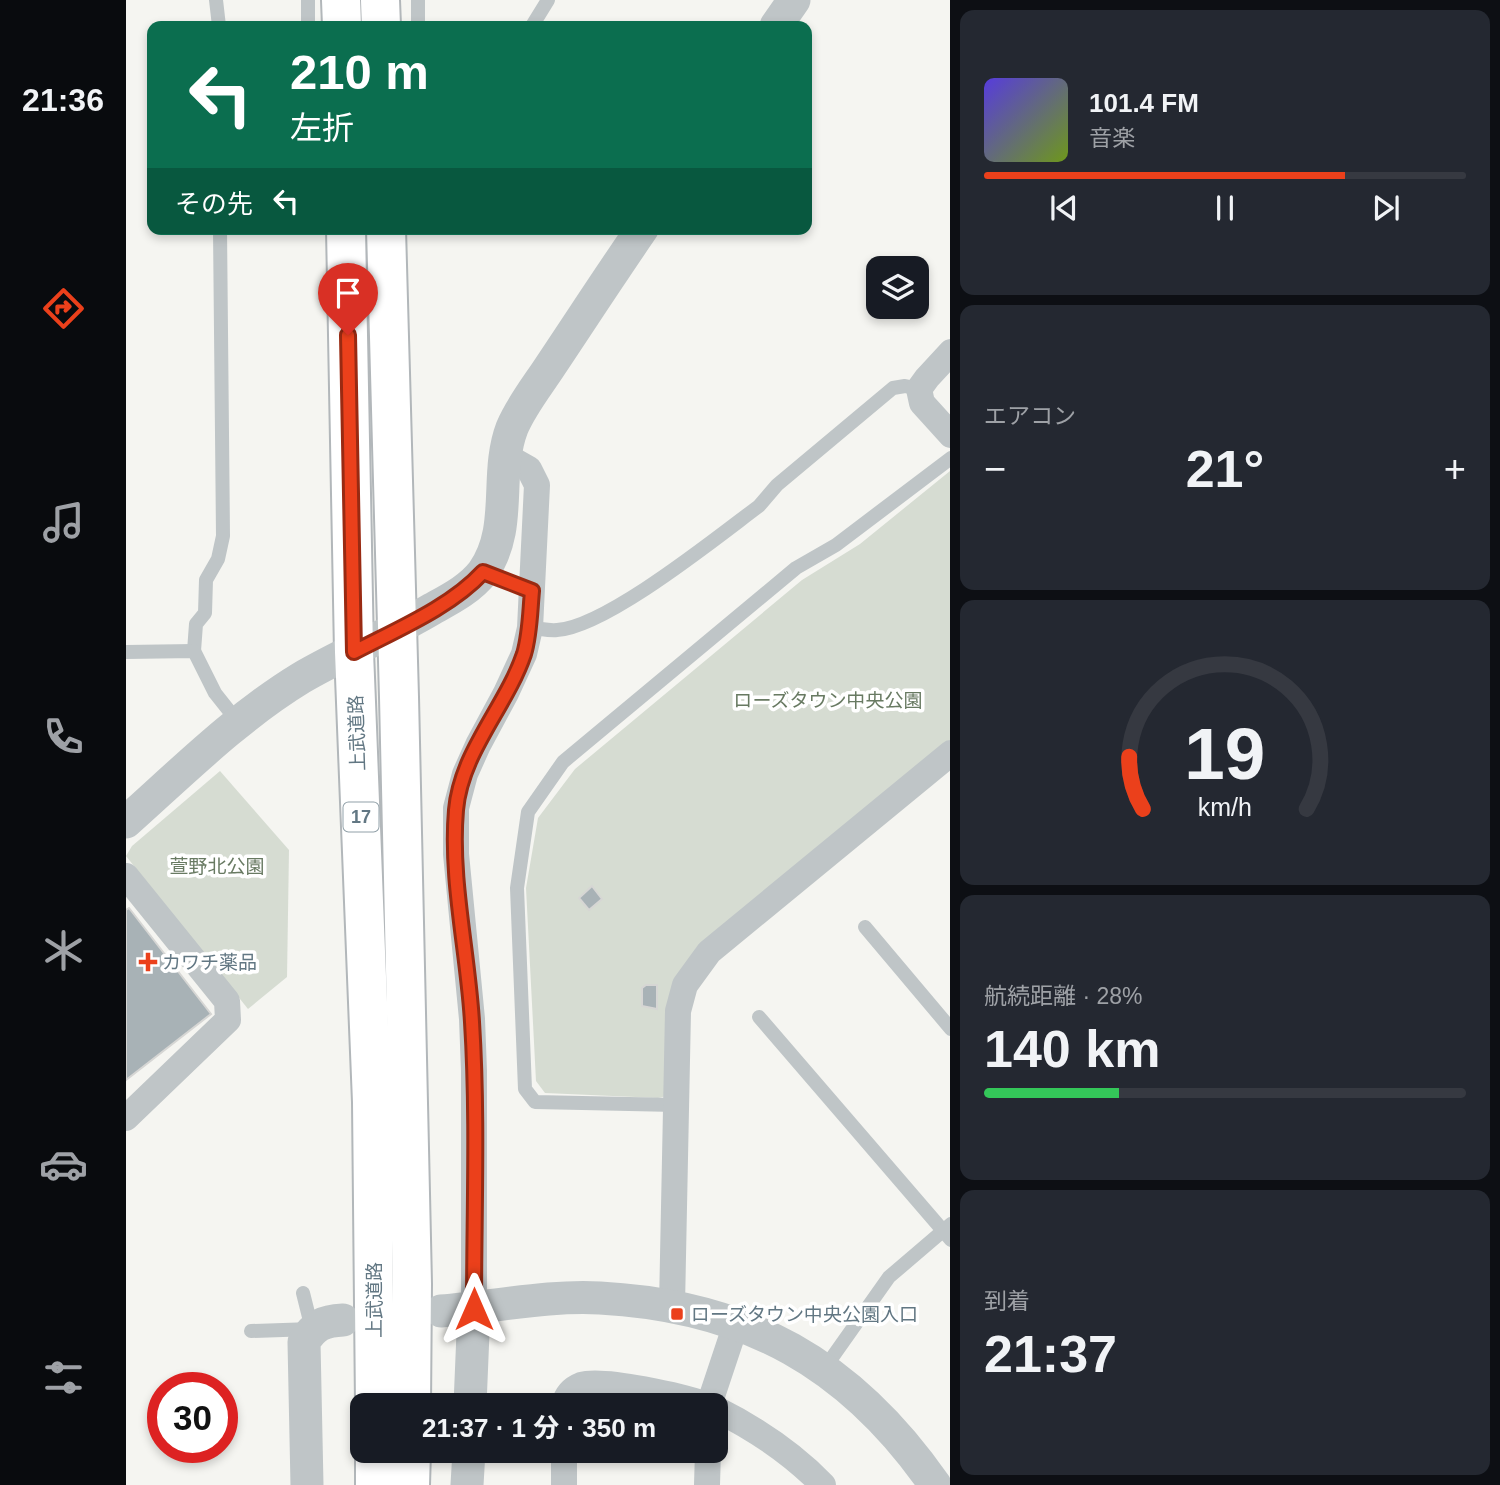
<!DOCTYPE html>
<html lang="ja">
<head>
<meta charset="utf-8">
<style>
	:root { --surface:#171b24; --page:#242831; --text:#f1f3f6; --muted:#9ea1a6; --line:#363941; --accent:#eb401b }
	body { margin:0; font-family:Helvetica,"Noto Sans JP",sans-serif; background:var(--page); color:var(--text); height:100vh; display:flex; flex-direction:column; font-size:26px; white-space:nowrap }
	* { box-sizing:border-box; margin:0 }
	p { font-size:23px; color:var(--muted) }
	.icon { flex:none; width:38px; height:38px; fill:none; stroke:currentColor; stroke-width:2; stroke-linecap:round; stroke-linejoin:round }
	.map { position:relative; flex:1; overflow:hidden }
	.sheet { display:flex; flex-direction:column; gap:10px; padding:10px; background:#0d0f14; width:550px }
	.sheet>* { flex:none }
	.banner { position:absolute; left:21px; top:21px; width:665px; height:214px; border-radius:14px; box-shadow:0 4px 10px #0003; background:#0b6e4f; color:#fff; overflow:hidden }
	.buttons { position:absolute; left:740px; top:256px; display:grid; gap:14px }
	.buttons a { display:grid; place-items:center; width:63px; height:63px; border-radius:14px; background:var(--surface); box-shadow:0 4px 10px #0003; font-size:35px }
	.speed { position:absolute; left:21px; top:1372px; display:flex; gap:14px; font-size:35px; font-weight:700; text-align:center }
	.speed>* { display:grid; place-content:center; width:91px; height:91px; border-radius:50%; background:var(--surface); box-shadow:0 4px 10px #0003; line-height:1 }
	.speed .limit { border:10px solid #d22; background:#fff; color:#111 }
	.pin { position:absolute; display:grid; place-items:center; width:60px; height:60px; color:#fff; margin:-72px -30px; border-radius:50% 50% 50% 0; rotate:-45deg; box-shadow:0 0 7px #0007 }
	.pin .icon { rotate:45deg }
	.me { position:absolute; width:77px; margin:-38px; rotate:0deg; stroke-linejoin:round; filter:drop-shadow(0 0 5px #0008) }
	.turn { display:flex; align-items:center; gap:24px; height:147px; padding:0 28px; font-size:32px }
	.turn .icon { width:91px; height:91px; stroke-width:2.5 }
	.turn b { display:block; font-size:49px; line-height:60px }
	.then { display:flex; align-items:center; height:66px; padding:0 28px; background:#0003; gap:14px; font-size:26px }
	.big { font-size:52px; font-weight:700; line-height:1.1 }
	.sheet .card { flex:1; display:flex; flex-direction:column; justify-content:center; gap:10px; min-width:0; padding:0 24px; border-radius:14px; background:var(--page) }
	.sheet .dial { align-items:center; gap:0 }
	.dial svg { height:182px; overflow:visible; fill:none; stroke:var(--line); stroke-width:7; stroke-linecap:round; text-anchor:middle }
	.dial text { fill:var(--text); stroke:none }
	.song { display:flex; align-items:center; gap:21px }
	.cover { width:84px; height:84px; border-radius:10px; background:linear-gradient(135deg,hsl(250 70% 55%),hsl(80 70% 35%)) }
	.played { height:7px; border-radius:4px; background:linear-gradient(90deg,var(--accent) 75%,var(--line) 75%) }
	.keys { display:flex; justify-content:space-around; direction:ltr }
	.heat { display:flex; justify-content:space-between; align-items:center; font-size:38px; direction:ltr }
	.charge { height:10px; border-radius:5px; background:linear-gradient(90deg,#34c759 28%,var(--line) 0) }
	.trip { position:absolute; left:224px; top:1393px; width:378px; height:70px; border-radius:14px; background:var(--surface); box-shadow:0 4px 10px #0003; font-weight:700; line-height:70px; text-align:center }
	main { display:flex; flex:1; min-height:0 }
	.tab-bar { display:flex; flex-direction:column; width:126px; justify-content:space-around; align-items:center; background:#090b0e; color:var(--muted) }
	.tab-bar .icon { width:49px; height:49px }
	.tab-bar .selected { color:var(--accent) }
	.tab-bar b { font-size:32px; color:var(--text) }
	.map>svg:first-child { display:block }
	.green { fill:#d6dcd2 }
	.building { fill:#a8b2b6; stroke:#d6d6d4; stroke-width:2 }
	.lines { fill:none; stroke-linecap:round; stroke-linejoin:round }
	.trunk-casing { stroke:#b2b7ba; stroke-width:42 }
	.service { stroke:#bfc5c7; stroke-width:14 }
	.minor { stroke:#bfc5c7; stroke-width:26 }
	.tertiary { stroke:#bfc5c7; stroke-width:33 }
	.trunk { stroke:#fff; stroke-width:38 }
	.route-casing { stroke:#992a12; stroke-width:18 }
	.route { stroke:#eb401b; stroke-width:12 }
	.poi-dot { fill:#eb401b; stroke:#fff; stroke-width:2.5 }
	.labels { text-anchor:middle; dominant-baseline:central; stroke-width:7; stroke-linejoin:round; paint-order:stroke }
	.shield { fill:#fff; stroke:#91a0a8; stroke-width:2 }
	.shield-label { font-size:18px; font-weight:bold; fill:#627783 }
	.park-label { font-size:19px; fill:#687a62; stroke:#fff }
	.street-label { font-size:19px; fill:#627783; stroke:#fff }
	.poi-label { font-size:19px; fill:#627783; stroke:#fff; text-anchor:start }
</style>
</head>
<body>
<main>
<nav class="tab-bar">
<b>21:36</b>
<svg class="icon selected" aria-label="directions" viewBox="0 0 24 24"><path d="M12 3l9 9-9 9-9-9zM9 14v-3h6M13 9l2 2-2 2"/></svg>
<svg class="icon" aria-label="music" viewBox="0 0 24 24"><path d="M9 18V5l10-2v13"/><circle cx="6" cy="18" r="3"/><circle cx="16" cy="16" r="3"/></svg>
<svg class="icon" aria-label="phone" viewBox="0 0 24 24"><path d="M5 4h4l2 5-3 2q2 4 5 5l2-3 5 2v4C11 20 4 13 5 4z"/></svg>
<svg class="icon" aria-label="climate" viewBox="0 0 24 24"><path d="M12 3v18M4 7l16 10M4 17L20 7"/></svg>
<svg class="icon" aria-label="car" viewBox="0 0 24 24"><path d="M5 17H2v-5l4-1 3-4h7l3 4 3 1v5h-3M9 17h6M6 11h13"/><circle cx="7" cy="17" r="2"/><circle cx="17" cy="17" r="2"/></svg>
<svg class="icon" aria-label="filters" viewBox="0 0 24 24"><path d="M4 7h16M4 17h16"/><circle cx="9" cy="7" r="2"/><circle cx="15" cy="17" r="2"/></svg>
</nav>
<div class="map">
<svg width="825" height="1485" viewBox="0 0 825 1485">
	<rect width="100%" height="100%" fill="#f5f5f1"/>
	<!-- green -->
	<g class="green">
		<path d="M824 471V740L570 948 541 1096 532 1098 419 1093 410 1081 400 888 412 818 449 769 676 580 734 544Z"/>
		<path d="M94 771 163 850 161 977 122 1009 0 856 6 846Z"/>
	</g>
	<!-- building -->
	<g class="building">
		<path d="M466 886 476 899 463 910 453 898Z"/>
		<path d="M3 908 85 1014 0 1080V910Z"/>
		<path d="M520 985H531V1009L516 1006V988Z"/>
	</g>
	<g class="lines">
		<!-- trunk casing -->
		<g class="trunk-casing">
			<g id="trunk">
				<path d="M215 0 216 26"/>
				<path d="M254 0 255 26"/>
				<path d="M220 229 228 652 246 1102 249 1405"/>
				<path d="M260 229 273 697 286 1284 285 1405"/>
				<path d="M249 1451V1485"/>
				<path d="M284 1485 285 1451"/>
			</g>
		</g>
		<!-- service -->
		<g class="service">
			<path d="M90 0 93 26"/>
			<path d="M182 0V26"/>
			<path d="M292 0V26"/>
			<path d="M406 26 422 0"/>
			<path d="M357 572 406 591"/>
			<path d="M404 628C412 628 422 631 431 630 480 627 590 538 633 506L651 485 767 388 779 386 793 389"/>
			<path d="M68 651 70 624 79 613 80 580 92 559 97 536 94 229"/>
			<path d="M0 652 68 651 89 693 112 722"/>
			<path d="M739 927 825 1029"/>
			<path d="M633 1017 825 1240"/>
			<path d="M550 1105 409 1102 399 1089 391 888 402 812 437 762 670 568 710 545 825 458"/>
			<path d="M125 1331 186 1329 177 1293"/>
			<path d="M698 1369 763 1277 825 1224"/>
		</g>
		<!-- minor -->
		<g class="minor">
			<path d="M825 352 801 378 793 389 796 403 825 435"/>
			<path d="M0 876 101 1001 102 1020 0 1118"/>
			<path d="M546 1306 552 1011 559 985 583 952 825 753"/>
			<path d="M348 1309V1071L346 1019 330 854V808L339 774 352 745 380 693 398 654 404 628 411 485 403 469 380 456"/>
			<path d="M438 1405C440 1396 445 1389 455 1385 478 1378 558 1397 581 1405"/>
			<path d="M583 1405 605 1339 611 1325"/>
			<path d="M590 1409C630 1429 666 1453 697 1485"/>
			<path d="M438 1485V1451"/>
			<path d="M581 1485 582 1451"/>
		</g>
		<!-- tertiary -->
		<g class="tertiary">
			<path d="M650 26 668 0"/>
			<path d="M0 822C56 772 111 717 175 678 218 653 264 634 306 609 324 599 344 589 357 572 388 528 368 475 386 428 395 406 412 385 425 365 455 320 485 274 516 229"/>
			<path d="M315 1311C368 1307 422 1295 474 1298 622 1306 725 1364 809 1485"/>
			<path d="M344 1405 348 1309"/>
			<path d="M181 1485 178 1342C188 1325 198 1321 217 1320"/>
			<path d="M341 1485 343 1451"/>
		</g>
		<!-- trunk -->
		<use href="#trunk" class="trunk"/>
	</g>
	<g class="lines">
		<!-- route casing -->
		<g class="route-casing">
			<path id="route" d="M222 335 228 652C270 630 325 607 357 572L406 591C404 612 404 634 398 654 380 707 335 752 330 810 324 880 342 952 346 1022 352 1117 348 1213 348 1309"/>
		</g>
		<!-- route -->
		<use href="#route" class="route"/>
	</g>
	<!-- markers -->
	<g class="poi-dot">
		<path d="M18.5 951.5h7v7h7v7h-7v7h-7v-7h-7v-7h7z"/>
		<rect x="544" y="1307" width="14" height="14" rx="3.5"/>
	</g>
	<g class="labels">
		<!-- shield labels -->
		<rect class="shield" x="217.5" y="802.5" width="35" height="29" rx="5"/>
		<g class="shield-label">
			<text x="235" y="817">17</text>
		</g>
		<!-- park labels -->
		<g class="park-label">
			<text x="702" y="700">ローズタウン中央公園</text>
			<text x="91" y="866">萱野北公園</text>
		</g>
		<!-- street labels -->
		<g class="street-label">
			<text transform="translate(231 733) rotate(-92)">上武道路</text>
			<text transform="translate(248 1300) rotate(-90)">上武道路</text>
		</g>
		<!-- poi labels -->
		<g class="poi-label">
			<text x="36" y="962">カワチ薬品</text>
			<text x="565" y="1314">ローズタウン中央公園入口</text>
		</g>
	</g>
</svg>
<div class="buttons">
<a><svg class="icon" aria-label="layers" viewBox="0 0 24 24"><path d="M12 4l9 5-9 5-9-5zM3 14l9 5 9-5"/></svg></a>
</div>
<div class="speed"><div class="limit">30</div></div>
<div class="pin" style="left:222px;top:335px;background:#d93025"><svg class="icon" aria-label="arrive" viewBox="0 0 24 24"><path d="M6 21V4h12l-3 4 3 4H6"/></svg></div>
<svg class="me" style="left:348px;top:1309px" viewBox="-20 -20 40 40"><path d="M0-17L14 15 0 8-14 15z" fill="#eb401b" stroke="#fff" stroke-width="4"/></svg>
<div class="trip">21:37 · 1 分 · 350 m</div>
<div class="banner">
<div class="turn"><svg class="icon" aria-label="left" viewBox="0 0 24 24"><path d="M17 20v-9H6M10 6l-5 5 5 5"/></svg><div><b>210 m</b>左折</div></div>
<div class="then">その先<svg class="icon" aria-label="left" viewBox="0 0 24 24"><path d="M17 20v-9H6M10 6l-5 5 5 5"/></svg></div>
</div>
</div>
<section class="sheet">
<div class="card">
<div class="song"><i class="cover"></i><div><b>101.4 FM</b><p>音楽</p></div></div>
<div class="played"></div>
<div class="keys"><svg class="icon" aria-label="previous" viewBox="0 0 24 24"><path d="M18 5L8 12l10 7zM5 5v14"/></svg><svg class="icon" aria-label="pause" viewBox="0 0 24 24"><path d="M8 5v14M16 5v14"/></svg><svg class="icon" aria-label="next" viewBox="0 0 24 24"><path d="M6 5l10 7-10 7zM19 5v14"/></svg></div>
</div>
<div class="card"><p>エアコン</p>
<div class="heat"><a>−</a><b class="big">21°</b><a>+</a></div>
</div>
<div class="card dial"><svg viewBox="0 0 100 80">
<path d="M14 69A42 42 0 1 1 86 69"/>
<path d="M14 69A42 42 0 0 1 8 46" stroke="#eb401b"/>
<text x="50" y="56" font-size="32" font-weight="700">19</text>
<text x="50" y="72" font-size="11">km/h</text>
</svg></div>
<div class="card"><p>航続距離 · 28%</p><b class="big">140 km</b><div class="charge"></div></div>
<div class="card"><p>到着</p><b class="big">21:37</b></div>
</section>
</main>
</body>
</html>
